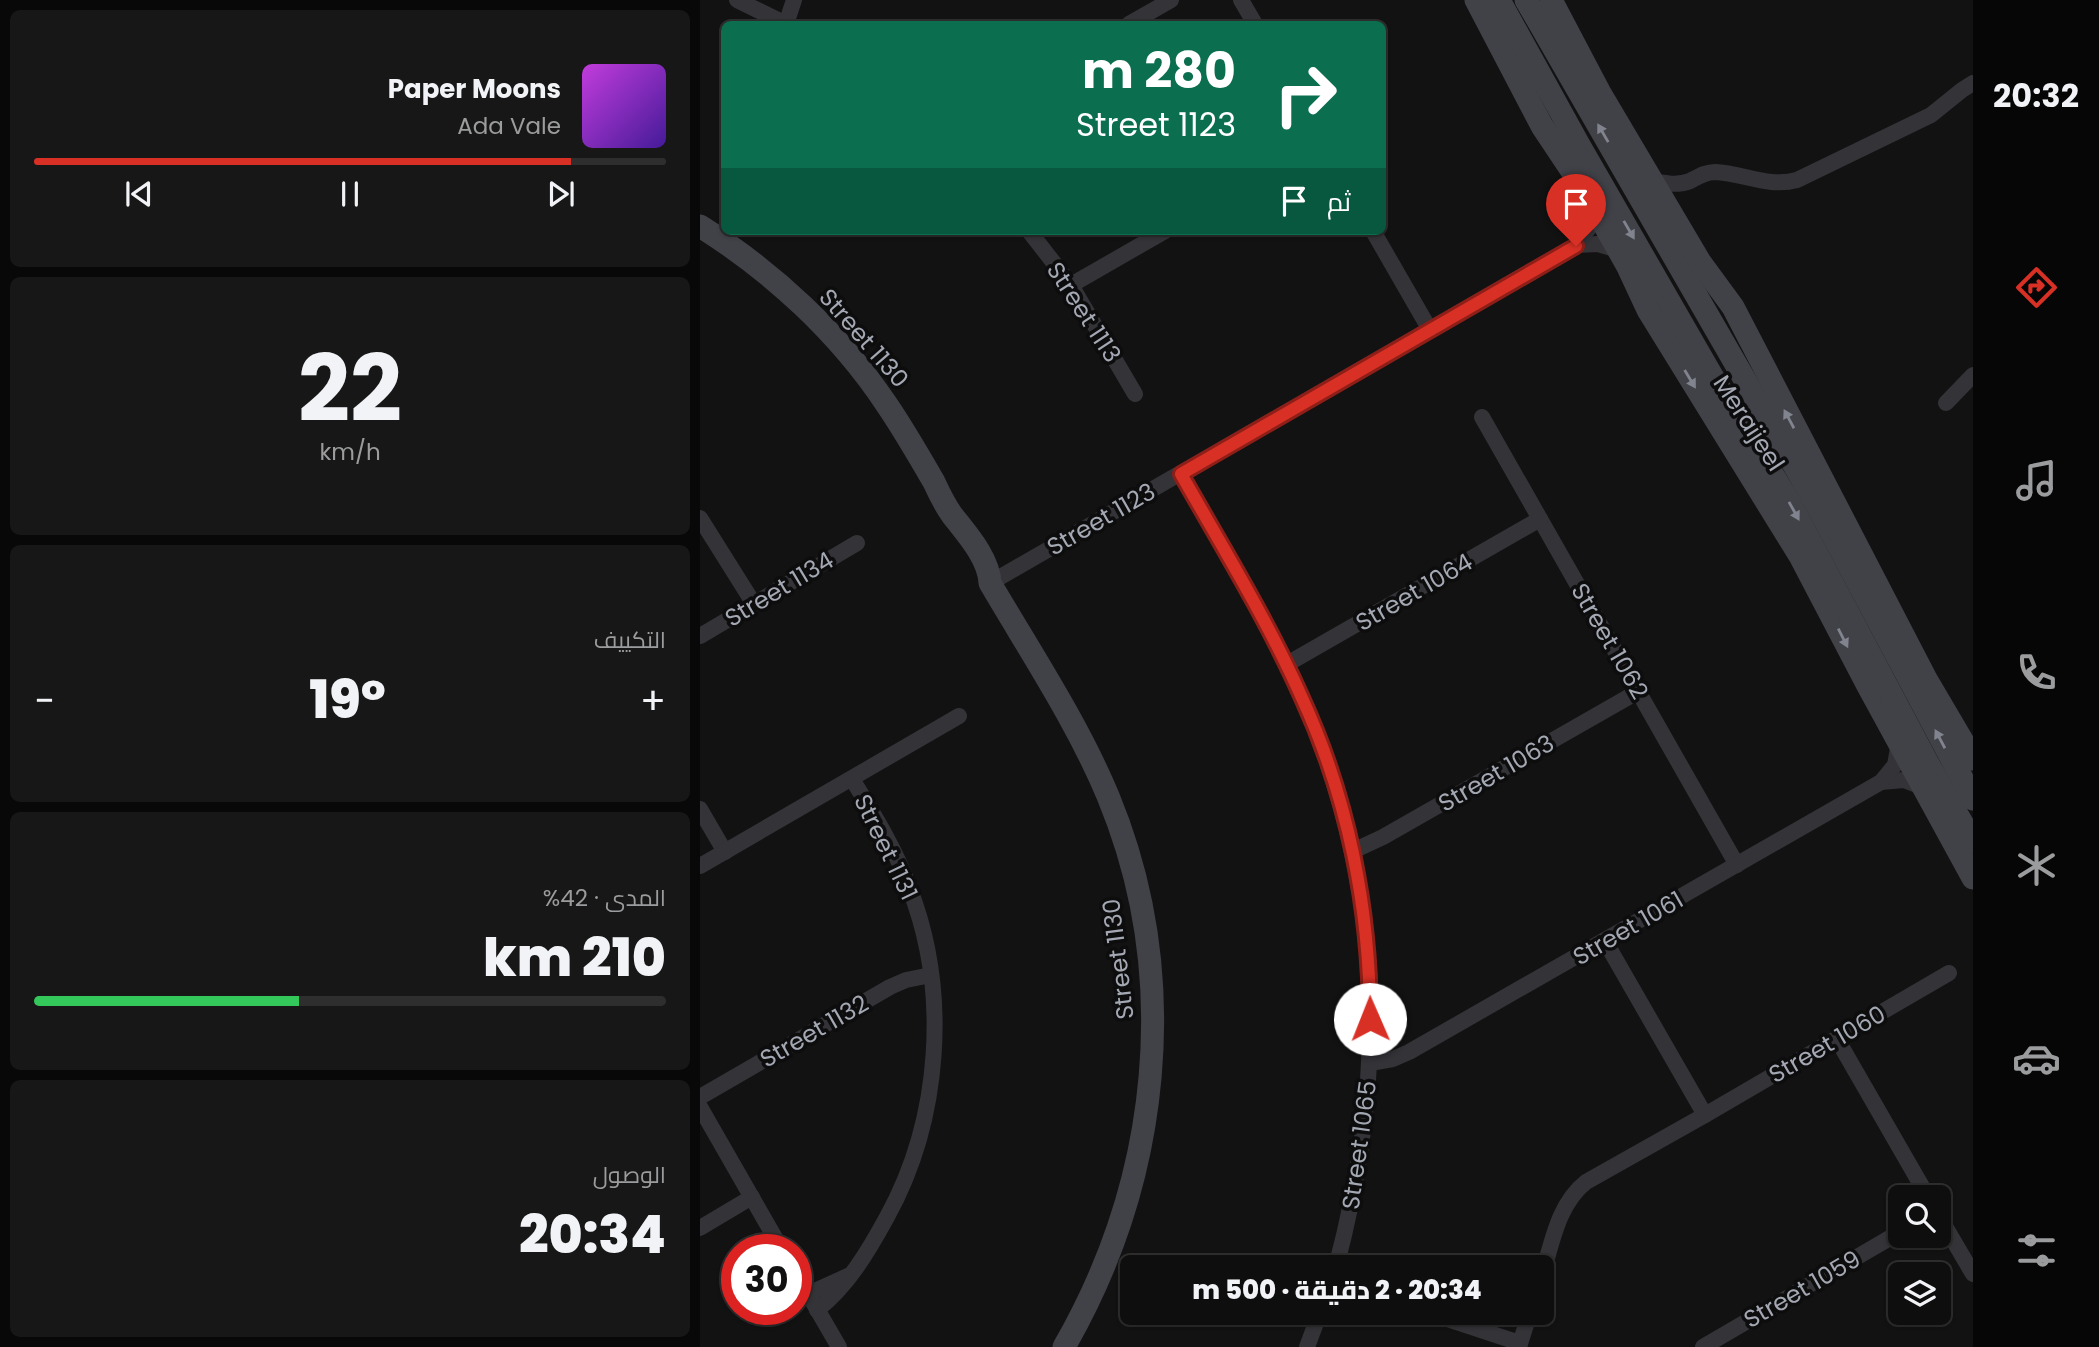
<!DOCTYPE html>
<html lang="ar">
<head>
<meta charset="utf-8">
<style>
	:root { --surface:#0e0e0e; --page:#171717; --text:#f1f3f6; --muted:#9b9c9e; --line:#2e2e2e; --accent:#d93025 }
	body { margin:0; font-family:Poppins,Cairo,sans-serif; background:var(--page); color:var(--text); direction:rtl; height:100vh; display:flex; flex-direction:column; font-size:26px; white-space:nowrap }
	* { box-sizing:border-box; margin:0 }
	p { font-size:23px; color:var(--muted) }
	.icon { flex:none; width:38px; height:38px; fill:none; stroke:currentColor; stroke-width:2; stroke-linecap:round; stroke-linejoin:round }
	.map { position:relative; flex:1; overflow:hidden; direction:ltr }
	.sheet { display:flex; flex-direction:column; gap:10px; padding:10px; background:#080808; width:700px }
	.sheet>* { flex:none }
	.hud { position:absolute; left:21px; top:21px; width:665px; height:214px; border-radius:10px; box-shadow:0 2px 5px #0004,0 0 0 2px var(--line); direction:rtl; background:#0b6e4f; color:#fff; overflow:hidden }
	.buttons { position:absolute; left:1188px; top:1185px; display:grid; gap:14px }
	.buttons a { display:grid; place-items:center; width:63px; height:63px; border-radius:10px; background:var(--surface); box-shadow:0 2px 5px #0004,0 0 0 2px var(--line); font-size:35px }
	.speed { position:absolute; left:21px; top:1234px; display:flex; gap:14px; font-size:35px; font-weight:700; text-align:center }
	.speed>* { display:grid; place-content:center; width:91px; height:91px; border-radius:50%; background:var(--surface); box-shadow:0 2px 5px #0004,0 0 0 2px var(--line); line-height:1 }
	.speed .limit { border:10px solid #d22; background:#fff; color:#111 }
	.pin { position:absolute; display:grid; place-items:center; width:60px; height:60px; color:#fff; margin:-72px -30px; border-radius:50% 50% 50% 0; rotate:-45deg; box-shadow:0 0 7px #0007 }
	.pin .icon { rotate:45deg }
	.me { position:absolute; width:77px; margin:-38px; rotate:359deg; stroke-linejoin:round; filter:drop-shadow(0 0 5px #0008) }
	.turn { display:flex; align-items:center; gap:24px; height:147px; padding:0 35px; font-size:32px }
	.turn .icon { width:91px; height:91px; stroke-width:2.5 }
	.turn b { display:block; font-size:49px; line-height:60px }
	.then { display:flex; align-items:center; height:66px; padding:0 35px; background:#0003; gap:14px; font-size:26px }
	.big { font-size:52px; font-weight:800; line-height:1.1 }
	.sheet .card { flex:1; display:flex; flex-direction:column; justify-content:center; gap:10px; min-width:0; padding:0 24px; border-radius:10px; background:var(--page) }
	.sheet .dial { align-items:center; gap:0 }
	.dial b { font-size:91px; line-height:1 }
	.song { display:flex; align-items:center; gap:21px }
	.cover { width:84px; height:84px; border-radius:10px; background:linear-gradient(135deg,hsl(290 70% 55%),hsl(260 70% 35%)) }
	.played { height:7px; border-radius:4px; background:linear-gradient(90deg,var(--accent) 85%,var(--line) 85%) }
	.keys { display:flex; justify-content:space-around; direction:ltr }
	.heat { display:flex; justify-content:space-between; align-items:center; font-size:38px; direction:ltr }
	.charge { height:10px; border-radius:5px; background:linear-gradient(90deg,#34c759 42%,var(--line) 0) }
	.trip { position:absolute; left:420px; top:1255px; width:434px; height:70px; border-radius:10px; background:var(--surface); box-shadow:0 2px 5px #0004,0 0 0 2px var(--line); font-weight:800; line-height:70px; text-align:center; direction:rtl }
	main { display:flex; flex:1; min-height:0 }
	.menu { display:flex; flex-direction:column; width:126px; justify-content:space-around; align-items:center; background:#060606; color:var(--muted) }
	.menu .icon { width:49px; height:49px }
	.menu .on { color:var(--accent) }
	.menu b { font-size:32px; color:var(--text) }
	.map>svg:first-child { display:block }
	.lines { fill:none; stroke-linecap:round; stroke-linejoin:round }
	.street { stroke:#333338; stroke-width:16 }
	.secondary { stroke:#414248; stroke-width:23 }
	.oneway { fill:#81848e }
	.route-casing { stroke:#8d1f18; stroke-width:18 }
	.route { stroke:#d93025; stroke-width:12 }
	.labels { text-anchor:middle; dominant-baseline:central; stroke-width:7; stroke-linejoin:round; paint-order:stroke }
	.street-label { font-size:24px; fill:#a4a8b3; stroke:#0d0d0e }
</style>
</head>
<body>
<main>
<nav class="menu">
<b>20:32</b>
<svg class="icon on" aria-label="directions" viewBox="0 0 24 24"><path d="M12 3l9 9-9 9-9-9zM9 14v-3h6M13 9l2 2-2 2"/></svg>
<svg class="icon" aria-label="music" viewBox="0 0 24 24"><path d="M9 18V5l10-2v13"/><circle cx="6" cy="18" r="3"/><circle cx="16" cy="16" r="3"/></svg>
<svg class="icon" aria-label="phone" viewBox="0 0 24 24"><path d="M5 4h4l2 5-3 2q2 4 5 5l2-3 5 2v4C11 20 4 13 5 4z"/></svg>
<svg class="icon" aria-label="climate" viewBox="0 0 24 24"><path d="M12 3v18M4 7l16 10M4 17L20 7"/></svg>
<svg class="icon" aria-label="car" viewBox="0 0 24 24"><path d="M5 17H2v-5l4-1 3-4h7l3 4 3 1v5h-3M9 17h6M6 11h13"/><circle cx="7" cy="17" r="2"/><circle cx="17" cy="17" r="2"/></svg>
<svg class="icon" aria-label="filters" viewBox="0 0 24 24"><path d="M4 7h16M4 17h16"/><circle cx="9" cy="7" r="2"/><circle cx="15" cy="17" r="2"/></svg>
</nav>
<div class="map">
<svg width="1273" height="1347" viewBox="0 0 1273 1347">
	<rect width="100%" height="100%" fill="#121213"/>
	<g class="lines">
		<!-- street -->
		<g class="street">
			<path d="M37 0 86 24"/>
			<path d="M541 0 555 24"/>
			<path d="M86 24 94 0"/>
			<path d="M429 24 471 0"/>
			<path d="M952 181C963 183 978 186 990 181 998 177 1005 172 1015 172 1043 173 1069 188 1097 180L1231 115 1262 90 1273 83"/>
			<path d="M329 231 371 285 435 394"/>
			<path d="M673 231 730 330"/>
			<path d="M876 245 898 244 918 250"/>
			<path d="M371 285 465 231"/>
			<path d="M1246 403 1273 375"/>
			<path d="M782 417 1037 865"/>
			<path d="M481 474C523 548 570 622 604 702 683 888 688 1073 636 1267"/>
			<path d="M0 518 54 604"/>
			<path d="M290 583 876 245 889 228 893 206"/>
			<path d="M0 636 157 543"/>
			<path d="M587 664 840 519"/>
			<path d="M1181 782 1204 780 1225 788"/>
			<path d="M0 809 25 852"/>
			<path d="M653 851 683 837 939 691"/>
			<path d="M0 866 259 716"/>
			<path d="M905 941 1005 1115"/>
			<path d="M1137 1039 1228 1197"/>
			<path d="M670 1063 693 1059 709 1052 1181 782 1195 765 1199 743"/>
			<path d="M0 1097 190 987 206 980 231 975"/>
			<path d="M0 1107 82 1250"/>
			<path d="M1239 1216 1273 1274"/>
			<path d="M0 1228 52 1197"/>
			<path d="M96 1273 139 1347"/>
			<path d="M842 1276C852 1243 858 1204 886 1182L1005 1115 1249 973"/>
			<path d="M108 1294 150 1275"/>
			<path d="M117 1310C148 1286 169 1250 187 1217 241 1119 250 991 209 887 195 848 173 813 152 779"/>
			<path d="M726 1312 820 1343"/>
			<path d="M607 1347 620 1312"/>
			<path d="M819 1347 830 1312"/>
			<path d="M1003 1347 1200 1232"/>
		</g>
		<!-- secondary -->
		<g class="secondary">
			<path d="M776 0 842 126 884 189 927 265 948 310 1100 556 1168 686 1273 878"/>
			<path d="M799 0 879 145 1012 376 1090 503 1227 762 1273 842"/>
			<path d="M826 0 1113 498 1273 799"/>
			<path d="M851 0 900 93 1000 262 1033 307 1226 679 1273 759"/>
			<path d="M0 226C73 272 139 333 187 405 204 430 219 456 234 482 239 493 245 505 252 515 266 533 289 558 290 583 331 653 377 722 408 796 483 977 460 1180 364 1347"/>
		</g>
	</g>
	<!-- one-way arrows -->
	<defs><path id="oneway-solid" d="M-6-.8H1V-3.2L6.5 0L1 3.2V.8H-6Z" transform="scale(1.75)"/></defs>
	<g class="oneway">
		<use href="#oneway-solid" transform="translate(903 133) rotate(-120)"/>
		<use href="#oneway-solid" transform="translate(929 230) rotate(60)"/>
		<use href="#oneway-solid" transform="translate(990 379) rotate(59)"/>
		<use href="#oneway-solid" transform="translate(1089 419) rotate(-118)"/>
		<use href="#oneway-solid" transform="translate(1094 511) rotate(61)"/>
		<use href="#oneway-solid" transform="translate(1143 638) rotate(63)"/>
		<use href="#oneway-solid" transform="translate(1240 739) rotate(-118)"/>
	</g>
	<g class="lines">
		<!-- route casing -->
		<g class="route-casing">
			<path id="route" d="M670 1019C670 909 648 798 602 698 568 621 523 548 481 474L876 246"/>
		</g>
		<!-- route -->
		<use href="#route" class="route"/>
	</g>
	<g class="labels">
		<!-- street labels -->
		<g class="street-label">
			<text transform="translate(384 312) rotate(57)">Street 1113</text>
			<text transform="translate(164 338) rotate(49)">Street 1130</text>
			<text transform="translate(1049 423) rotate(57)">Meraijeel</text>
			<text transform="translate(401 519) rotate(-30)">Street 1123</text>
			<text transform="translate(79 589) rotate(-31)">Street 1134</text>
			<text transform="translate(714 592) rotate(-30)">Street 1064</text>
			<text transform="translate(910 641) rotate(60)">Street 1062</text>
			<text transform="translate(796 773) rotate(-30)">Street 1063</text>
			<text transform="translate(186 847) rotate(64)">Street 1131</text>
			<text transform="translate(928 928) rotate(-30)">Street 1061</text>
			<text transform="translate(418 959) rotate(-97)">Street 1130</text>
			<text transform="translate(114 1031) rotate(-30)">Street 1132</text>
			<text transform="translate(1127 1044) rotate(-30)">Street 1060</text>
			<text transform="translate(659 1145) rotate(-82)">Street 1065</text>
			<text transform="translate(1102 1289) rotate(-30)">Street 1059</text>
		</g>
	</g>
</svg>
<div class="buttons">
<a><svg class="icon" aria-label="search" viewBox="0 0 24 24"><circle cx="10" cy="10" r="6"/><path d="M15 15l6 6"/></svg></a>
<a><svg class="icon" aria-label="layers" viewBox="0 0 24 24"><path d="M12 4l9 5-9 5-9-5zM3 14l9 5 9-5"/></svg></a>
</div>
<div class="speed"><div class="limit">30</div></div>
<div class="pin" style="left:876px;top:246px;background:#d93025"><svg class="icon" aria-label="arrive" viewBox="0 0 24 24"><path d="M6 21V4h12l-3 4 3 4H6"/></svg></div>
<svg class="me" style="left:670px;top:1019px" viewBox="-20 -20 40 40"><circle r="19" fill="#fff"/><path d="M0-13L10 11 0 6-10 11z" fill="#d93025"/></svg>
<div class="trip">20:34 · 2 دقيقة · 500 m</div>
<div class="hud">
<div class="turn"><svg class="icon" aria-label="right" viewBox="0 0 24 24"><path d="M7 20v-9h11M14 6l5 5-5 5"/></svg><div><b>280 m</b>Street 1123</div></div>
<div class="then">ثم<svg class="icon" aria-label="arrive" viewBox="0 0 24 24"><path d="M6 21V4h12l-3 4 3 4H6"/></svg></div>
</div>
</div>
<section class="sheet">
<div class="card">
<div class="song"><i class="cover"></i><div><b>Paper Moons</b><p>Ada Vale</p></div></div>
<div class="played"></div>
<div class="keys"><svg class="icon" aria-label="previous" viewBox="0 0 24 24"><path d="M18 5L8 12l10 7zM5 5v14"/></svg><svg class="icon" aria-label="pause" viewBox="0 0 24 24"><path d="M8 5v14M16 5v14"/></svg><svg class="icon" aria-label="next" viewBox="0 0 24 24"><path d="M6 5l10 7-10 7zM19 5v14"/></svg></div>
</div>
<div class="card dial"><b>22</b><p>km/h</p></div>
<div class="card"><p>التكييف</p>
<div class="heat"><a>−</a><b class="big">19°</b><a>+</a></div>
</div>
<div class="card"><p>المدى · 42%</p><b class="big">210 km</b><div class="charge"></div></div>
<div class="card"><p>الوصول</p><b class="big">20:34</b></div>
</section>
</main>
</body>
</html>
